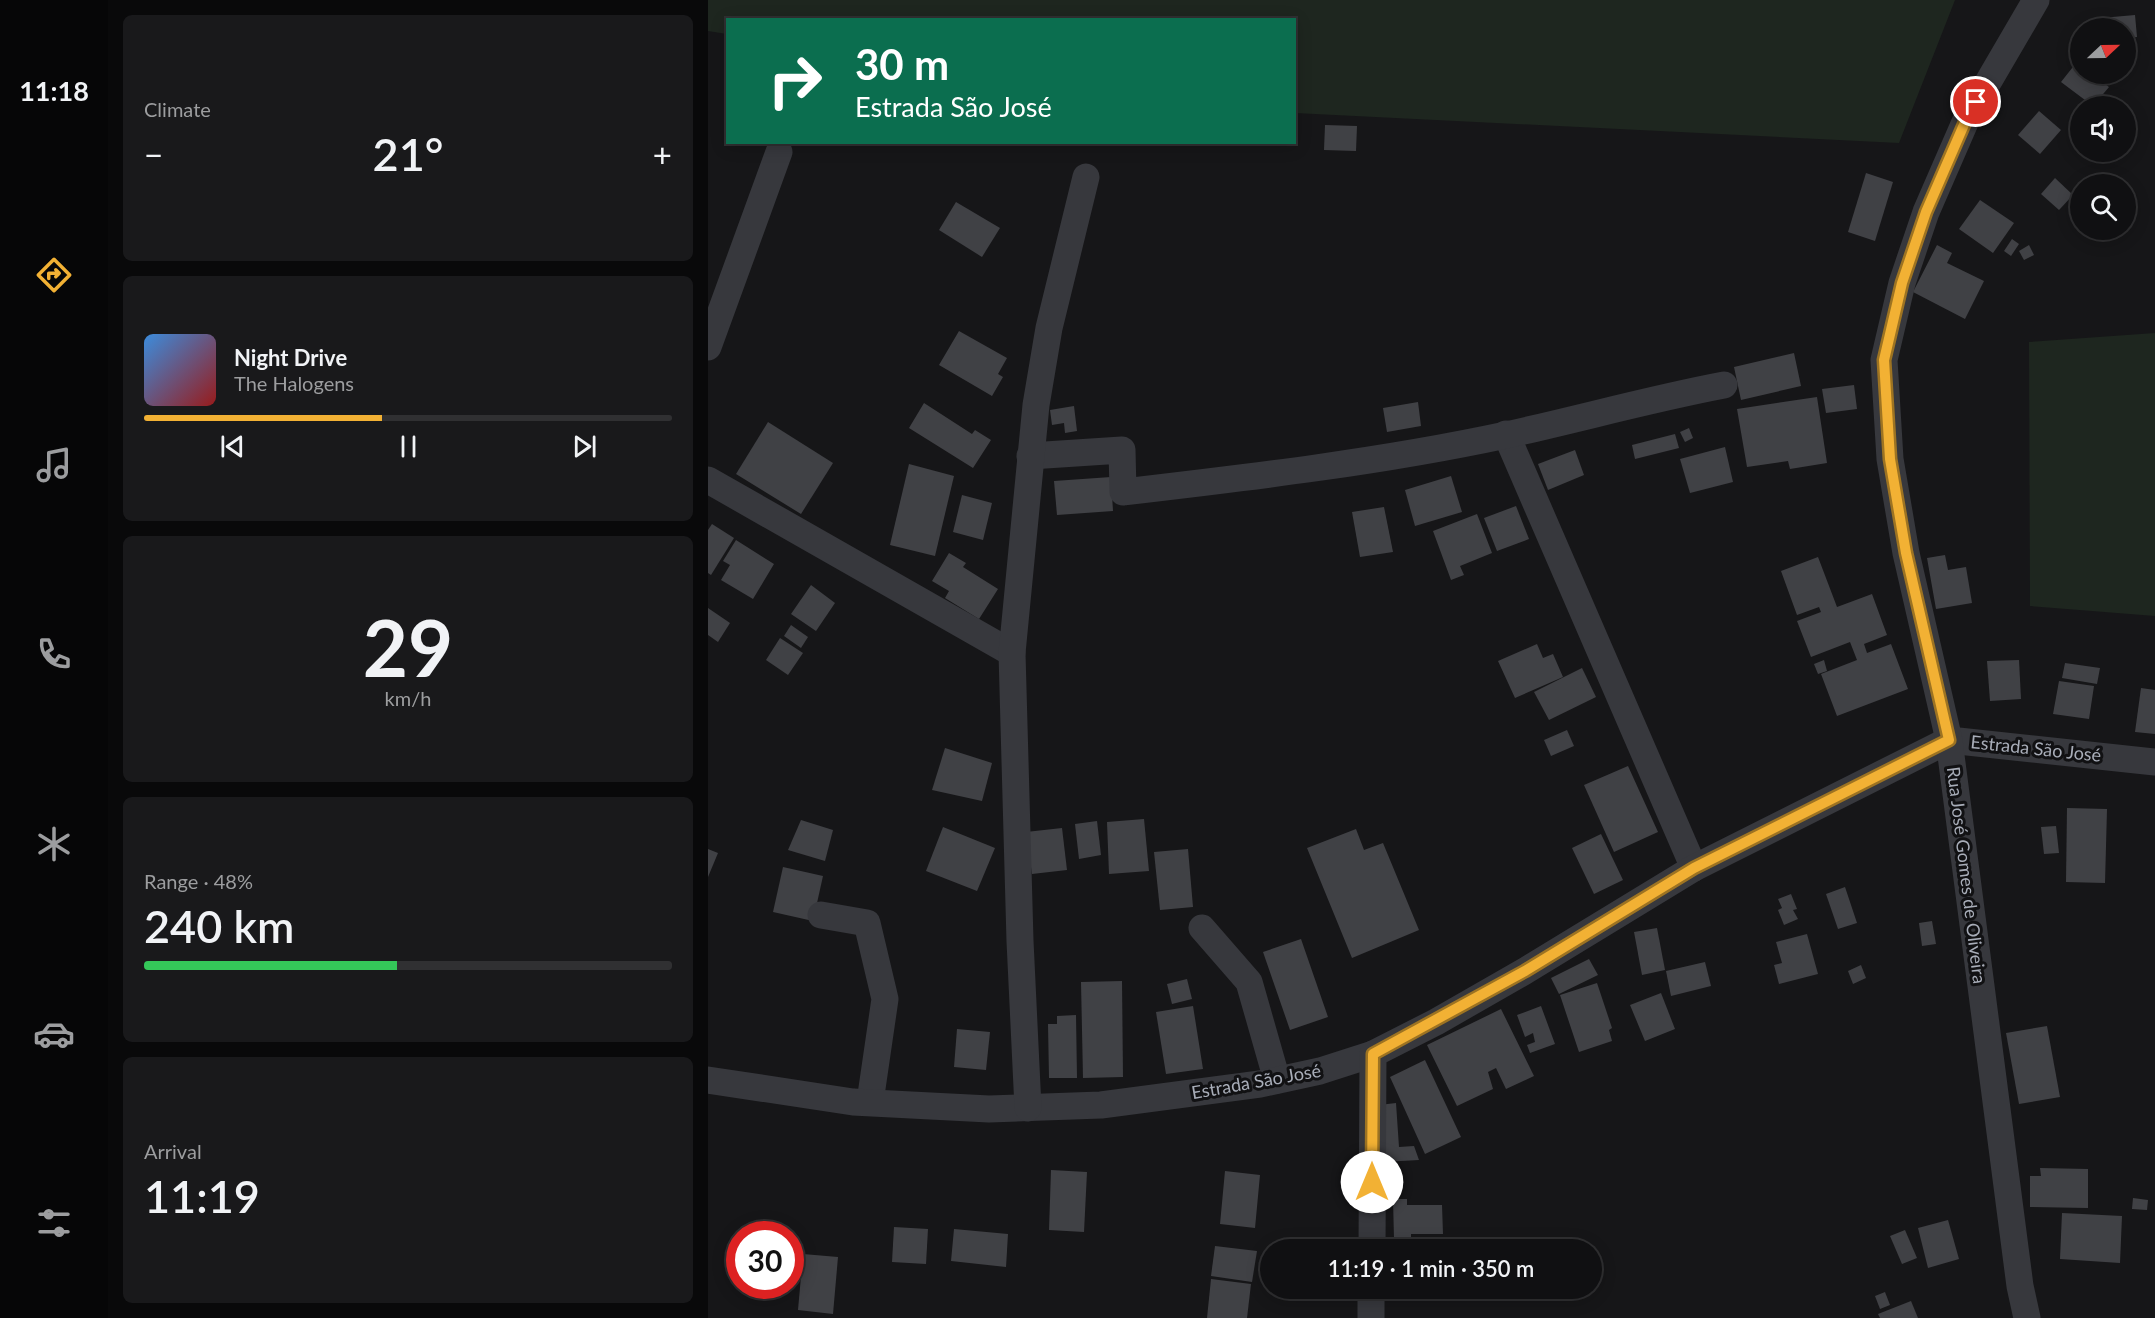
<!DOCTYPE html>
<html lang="en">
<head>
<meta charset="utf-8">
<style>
	:root { --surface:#101012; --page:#19191b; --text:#f1f3f6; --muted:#9c9d9f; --line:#303032; --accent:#f2b134 }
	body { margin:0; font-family:Lato,sans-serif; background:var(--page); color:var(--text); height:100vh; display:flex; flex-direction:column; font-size:22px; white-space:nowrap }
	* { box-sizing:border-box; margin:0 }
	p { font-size:20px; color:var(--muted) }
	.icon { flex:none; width:33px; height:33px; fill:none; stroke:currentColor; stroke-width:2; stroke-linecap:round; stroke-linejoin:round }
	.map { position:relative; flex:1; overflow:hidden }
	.sheet { display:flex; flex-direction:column; gap:15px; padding:15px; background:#09090a; width:600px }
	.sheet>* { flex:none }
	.guide { position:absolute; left:18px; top:18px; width:570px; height:126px; border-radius:0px; box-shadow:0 3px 15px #0003,0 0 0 2px var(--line); background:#0b6e4f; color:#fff; overflow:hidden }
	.needle { width:39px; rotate:68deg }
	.controls { position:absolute; left:1362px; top:18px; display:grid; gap:12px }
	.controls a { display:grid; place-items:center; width:66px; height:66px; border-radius:50%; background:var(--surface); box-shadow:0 3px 15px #0003,0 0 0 2px var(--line); font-size:30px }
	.speed { position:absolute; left:18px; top:1221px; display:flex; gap:12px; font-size:30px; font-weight:700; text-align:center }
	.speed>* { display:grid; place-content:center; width:78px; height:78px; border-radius:50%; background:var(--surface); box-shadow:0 3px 15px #0003,0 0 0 2px var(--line); line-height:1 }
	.speed .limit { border:9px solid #d22; background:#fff; color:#111 }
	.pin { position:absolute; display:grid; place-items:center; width:51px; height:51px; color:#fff; margin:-26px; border:3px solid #fff; border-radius:50%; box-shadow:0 2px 6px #0007 }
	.me { position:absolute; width:66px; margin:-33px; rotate:0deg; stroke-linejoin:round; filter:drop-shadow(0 0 4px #0008) }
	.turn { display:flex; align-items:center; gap:21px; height:126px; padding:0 30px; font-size:27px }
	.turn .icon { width:78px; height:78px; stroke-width:2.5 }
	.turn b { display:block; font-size:42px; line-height:51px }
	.big { font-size:45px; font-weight:600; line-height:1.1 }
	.sheet .tile { flex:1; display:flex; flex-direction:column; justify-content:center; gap:9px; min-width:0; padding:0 21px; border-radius:9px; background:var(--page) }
	.sheet .dial { align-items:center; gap:0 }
	.dial b { font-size:78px; line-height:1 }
	.song { display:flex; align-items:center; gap:18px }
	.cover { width:72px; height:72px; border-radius:9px; background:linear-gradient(135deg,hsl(210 70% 55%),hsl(0 70% 35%)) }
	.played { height:6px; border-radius:3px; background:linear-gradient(90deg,var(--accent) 45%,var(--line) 45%) }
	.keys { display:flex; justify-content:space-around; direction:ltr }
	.heat { display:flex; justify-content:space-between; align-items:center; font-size:33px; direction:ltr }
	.charge { height:9px; border-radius:4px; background:linear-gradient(90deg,#34c759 48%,var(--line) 0) }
	.trip { position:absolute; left:552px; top:1239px; width:342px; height:60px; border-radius:30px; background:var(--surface); box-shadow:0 3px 15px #0003,0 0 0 2px var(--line); font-weight:600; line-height:60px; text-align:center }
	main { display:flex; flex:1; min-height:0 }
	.tab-bar { display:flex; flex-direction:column; width:108px; justify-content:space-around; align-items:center; background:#060607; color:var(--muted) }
	.tab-bar .icon { width:42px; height:42px }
	.tab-bar .active { color:var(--accent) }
	.tab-bar b { font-size:27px; color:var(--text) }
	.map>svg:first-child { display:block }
	.green { fill:#1e261f }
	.building { fill:#404145 }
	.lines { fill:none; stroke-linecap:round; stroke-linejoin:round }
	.minor { stroke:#37383d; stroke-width:27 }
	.route-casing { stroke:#9d7322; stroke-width:15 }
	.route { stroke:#f2b134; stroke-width:10 }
	.labels { text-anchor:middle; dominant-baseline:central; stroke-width:6; stroke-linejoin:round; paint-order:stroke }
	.street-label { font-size:18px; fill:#a8adb8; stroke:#111113 }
</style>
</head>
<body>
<main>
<nav class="tab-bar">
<b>11:18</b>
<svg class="icon active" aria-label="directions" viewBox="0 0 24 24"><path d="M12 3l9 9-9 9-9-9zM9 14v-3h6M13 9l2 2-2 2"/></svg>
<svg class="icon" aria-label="music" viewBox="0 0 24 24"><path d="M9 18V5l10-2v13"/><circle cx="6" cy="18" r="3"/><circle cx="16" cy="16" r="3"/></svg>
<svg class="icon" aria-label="phone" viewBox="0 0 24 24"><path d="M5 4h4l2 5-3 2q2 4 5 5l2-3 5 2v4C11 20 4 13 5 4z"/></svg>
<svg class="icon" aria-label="climate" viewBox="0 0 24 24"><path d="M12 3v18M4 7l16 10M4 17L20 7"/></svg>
<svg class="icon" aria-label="car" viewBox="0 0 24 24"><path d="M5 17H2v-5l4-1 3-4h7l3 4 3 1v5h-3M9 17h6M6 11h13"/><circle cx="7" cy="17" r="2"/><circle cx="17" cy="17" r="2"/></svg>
<svg class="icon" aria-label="filters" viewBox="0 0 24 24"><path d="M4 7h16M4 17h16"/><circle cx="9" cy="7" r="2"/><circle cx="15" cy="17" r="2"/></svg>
</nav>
<section class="sheet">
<div class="tile"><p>Climate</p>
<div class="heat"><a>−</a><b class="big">21°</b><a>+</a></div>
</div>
<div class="tile">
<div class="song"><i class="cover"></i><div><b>Night Drive</b><p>The Halogens</p></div></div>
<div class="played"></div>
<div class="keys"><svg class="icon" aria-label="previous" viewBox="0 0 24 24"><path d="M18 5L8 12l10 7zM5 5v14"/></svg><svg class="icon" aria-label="pause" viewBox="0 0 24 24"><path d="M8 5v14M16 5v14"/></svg><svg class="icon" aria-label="next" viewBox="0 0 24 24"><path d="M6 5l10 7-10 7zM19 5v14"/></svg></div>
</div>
<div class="tile dial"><b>29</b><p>km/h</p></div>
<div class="tile"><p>Range · 48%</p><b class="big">240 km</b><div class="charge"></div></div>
<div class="tile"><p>Arrival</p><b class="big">11:19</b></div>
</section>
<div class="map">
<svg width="1447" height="1318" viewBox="0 0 1447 1318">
	<rect width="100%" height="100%" fill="#161618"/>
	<!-- green -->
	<g class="green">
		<path d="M0 0H1247L1191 143 587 113 586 20H20L19 34 0 31Z"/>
		<path d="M1447 333V616L1322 606 1321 342Z"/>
	</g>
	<!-- building -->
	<g class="building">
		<path d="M1427 15 1429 37 1418 38V28H1394L1393 18Z"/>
		<path d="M1372 58V74H1401L1394 82 1401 87 1385 106 1353 82Z"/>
		<path d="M1331 111 1353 130 1332 154 1310 135Z"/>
		<path d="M617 125 649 126 648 151 616 150Z"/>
		<path d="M1158 173 1185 182 1167 241 1140 232Z"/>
		<path d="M1347 178 1365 195 1351 210 1333 194Z"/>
		<path d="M1272 200 1306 223 1285 253 1251 229Z"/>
		<path d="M248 202 292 228 274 257 231 230Z"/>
		<path d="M1304 239 1311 244 1303 256 1296 251Z"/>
		<path d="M1229 245 1244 253 1239 263 1276 281 1257 319 1205 292Z"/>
		<path d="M1321 245 1326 255 1316 260 1311 251Z"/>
		<path d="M251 331 299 358 290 374 295 377 284 396 231 365Z"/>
		<path d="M1086 353 1093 386 1033 400 1026 367Z"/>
		<path d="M1146 385 1149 409 1118 413 1114 389Z"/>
		<path d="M1109 397 1119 463 1082 469 1080 461 1039 467 1029 409Z"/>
		<path d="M710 402 713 426 679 432 675 408Z"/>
		<path d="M216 403 264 434 267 430 283 440 265 468 201 428Z"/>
		<path d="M366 406 369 431 357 433 356 423 344 425 342 410Z"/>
		<path d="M60 422 125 463 93 514 28 474Z"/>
		<path d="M981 428 985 438 977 442 972 432Z"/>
		<path d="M967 434 971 448 927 459 924 445Z"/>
		<path d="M1017 447 1025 482 982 493 972 459Z"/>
		<path d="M867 450 876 475 840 490 830 464Z"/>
		<path d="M201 464 246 476 227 556 182 545Z"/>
		<path d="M743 476 754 512 707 526 697 490Z"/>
		<path d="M403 477 405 511 349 515 346 481Z"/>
		<path d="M254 495 284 503 275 540 245 532Z"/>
		<path d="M808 506 821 539 789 551 776 518Z"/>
		<path d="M676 507 685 552 652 557 644 512Z"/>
		<path d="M769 514 784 553 752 566 756 575 743 580 725 531Z"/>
		<path d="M4 524 26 538 3 575 0 573V530Z"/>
		<path d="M28 540 66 564 45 599 13 580 22 565 15 561Z"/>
		<path d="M241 553 258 563 255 567 290 589 271 619 237 598 241 591 224 581Z"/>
		<path d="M1237 555 1240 570 1258 567 1264 603 1228 609 1219 558Z"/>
		<path d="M1110 557 1129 607 1164 594 1179 635 1156 644 1159 653 1183 644 1200 689 1129 716 1113 674 1149 660 1142 642 1103 657 1089 621 1113 612 1111 607 1089 615 1073 571Z"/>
		<path d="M103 585 127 603 108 631 83 614Z"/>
		<path d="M0 608 22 623 10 642 0 635Z"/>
		<path d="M83 625 100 637 93 648 76 636Z"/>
		<path d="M72 638 95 653 80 675 58 660Z"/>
		<path d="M829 644 835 658 845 654 855 677 807 698 790 661Z"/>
		<path d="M1116 660 1119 671 1110 674 1106 664Z"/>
		<path d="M1311 660 1313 699 1282 701 1279 661Z"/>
		<path d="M1357 663 1392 668 1389 684 1354 678Z"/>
		<path d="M874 668 888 697 841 720 826 692Z"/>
		<path d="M1351 681 1386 686 1381 719 1345 714Z"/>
		<path d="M1433 688 1447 690V734L1427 732Z"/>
		<path d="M859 730 866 746 843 756 836 740Z"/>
		<path d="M237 748 284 763 274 801 224 790Z"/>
		<path d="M920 766 950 832 906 852 876 785Z"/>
		<path d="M1359 808 1399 809 1397 883 1358 882Z"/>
		<path d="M436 819 441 871 401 874 399 822Z"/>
		<path d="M93 820 125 830 117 861 80 850Z"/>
		<path d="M389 821 393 855 371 859 367 824Z"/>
		<path d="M1348 826 1351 853 1336 854 1333 827Z"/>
		<path d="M235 827 287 848 269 891 218 871Z"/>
		<path d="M354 828 359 870 324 874 318 832Z"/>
		<path d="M648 829 656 850 675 843 711 930 644 958 599 848Z"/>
		<path d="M893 834 915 880 886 894 864 848Z"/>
		<path d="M0 849 10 853 0 877Z"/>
		<path d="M480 849 485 907 452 910 446 852Z"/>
		<path d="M75 867 115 876 105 921 65 912Z"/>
		<path d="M1137 887 1149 923 1130 929 1118 894Z"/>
		<path d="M1083 894 1089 909 1085 910 1090 919 1076 925 1070 910 1074 908 1070 899Z"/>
		<path d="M1224 921 1228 944 1214 946 1211 923Z"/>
		<path d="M949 928 957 970 934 975 926 932Z"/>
		<path d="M1099 934 1110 974 1071 984 1066 965 1074 963 1068 942Z"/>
		<path d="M593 939 620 1017 582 1030 555 952Z"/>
		<path d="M881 959 890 975 851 994 843 978Z"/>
		<path d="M997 962 1003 986 963 996 958 971Z"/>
		<path d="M1153 965 1158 978 1145 984 1140 971Z"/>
		<path d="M479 979 484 999 464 1004 459 984Z"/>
		<path d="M414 981 415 1077 375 1078 373 982Z"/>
		<path d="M889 983 904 1028 901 1030 904 1041 871 1052 852 995Z"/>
		<path d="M953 993 967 1029 937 1041 922 1005Z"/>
		<path d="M485 1006 495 1069 458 1074 448 1012Z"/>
		<path d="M833 1006 847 1044 822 1053 819 1045 827 1042 825 1033 817 1037 809 1015Z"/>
		<path d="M793 1009 826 1076 798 1089 788 1068 780 1072 785 1089 749 1106 719 1045Z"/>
		<path d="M368 1015 369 1078H341L340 1024H349V1016Z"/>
		<path d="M1339 1026 1352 1097 1311 1104 1298 1033Z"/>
		<path d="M249 1029 282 1032 278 1070 246 1067Z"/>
		<path d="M717 1060 753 1137 717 1154 682 1077Z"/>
		<path d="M688 1103 691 1147 706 1146 711 1160 675 1162 671 1105Z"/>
		<path d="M1332 1168 1380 1169V1208L1322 1207V1176H1333Z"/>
		<path d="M343 1170 379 1172 376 1232 341 1230Z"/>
		<path d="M517 1171 552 1175 547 1228 512 1224Z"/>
		<path d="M1425 1198 1440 1200 1439 1210 1424 1209Z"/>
		<path d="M685 1199H699V1205H734L735 1234H703V1239H686Z"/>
		<path d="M1354 1213 1414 1216 1412 1263 1352 1259Z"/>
		<path d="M1240 1220 1251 1259 1220 1268 1210 1228Z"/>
		<path d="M186 1227 220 1229 218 1264 184 1262Z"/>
		<path d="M246 1229 300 1234 298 1267 243 1261Z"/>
		<path d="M1197 1230 1209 1258 1194 1264 1182 1236Z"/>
		<path d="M507 1246 549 1251 544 1282 503 1276Z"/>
		<path d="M95 1254 130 1257 125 1314 90 1310Z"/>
		<path d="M503 1279 543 1284 539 1318H499Z"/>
		<path d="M1177 1292 1182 1305 1172 1309 1167 1296Z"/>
		<path d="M1203 1301 1210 1318H1172L1170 1314Z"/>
	</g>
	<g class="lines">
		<!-- minor -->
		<g class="minor">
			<path d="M0 347 71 152"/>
			<path d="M798 434 986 868"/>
			<path d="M322 456 414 450 415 492C543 477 672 462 798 435 871 419 942 399 1016 385"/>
			<path d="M0 480 304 653"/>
			<path d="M113 915 159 923 177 999 162 1102"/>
			<path d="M494 928 541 982 569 1080"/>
			<path d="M0 1080 145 1102 281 1109 393 1105 552 1084 612 1071 665 1054 728 1022 817 971 986 868 1241 740 1447 762"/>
			<path d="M320 1108 312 941 304 653 328 405 341 328 378 177"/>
			<path d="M664 1250 665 1054"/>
			<path d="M663 1318V1288"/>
			<path d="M1319 1318 1312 1286 1241 740 1198 553 1182 459 1176 360 1194 283 1218 212 1258 120 1328 0"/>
		</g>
	</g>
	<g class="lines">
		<!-- route casing -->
		<g class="route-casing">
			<path id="route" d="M664 1182 665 1054 817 971 986 868 1241 740 1198 553 1182 459 1176 360 1194 283 1218 212 1258 120 1268 102"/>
		</g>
		<!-- route -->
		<use href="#route" class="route"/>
	</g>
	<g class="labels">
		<!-- street labels -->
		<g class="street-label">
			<text transform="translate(1328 748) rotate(6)">Estrada São José</text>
			<text transform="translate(1259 875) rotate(83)">Rua José Gomes de Oliveira</text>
			<text transform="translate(548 1081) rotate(-10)">Estrada São José</text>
		</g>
	</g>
</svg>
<div class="controls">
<a><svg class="needle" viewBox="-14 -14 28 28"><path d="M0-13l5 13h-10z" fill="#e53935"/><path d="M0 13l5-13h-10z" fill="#9c9d9f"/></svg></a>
<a><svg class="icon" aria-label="sound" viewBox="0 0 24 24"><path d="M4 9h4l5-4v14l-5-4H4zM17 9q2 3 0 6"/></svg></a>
<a><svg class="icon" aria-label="search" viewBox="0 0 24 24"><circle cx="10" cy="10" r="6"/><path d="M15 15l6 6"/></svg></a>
</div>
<div class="speed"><div class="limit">30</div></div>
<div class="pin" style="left:1268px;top:102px;background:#d93025"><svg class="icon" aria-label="arrive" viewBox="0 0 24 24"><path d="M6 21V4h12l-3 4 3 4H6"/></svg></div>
<svg class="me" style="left:664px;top:1182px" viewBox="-20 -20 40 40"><circle r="19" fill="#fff"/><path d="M0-13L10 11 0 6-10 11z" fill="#f2b134"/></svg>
<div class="trip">11:19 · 1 min · 350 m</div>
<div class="guide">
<div class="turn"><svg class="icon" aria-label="right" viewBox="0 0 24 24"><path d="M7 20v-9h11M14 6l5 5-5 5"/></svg><div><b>30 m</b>Estrada São José</div></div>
</div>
</div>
</main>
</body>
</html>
